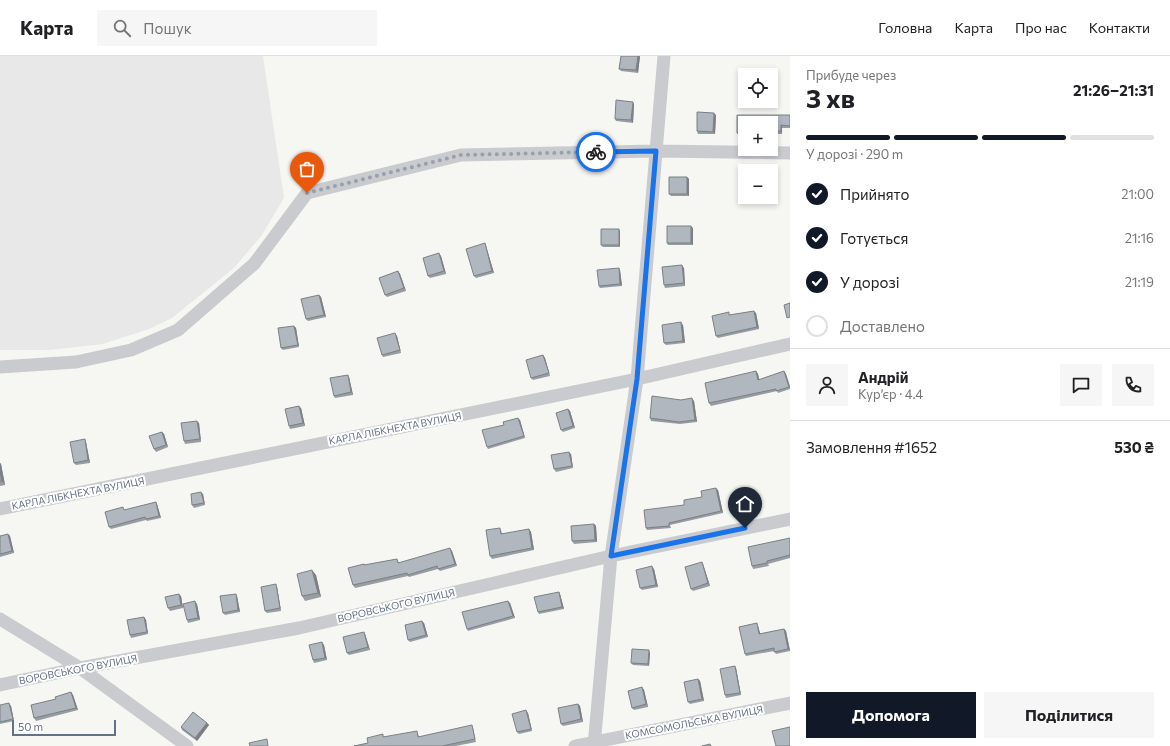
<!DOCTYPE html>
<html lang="uk">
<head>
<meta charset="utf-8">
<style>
	:root { --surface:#fff; --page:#f6f6f6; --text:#202124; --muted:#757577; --line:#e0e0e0; --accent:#111827 }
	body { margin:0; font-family:Commissioner,sans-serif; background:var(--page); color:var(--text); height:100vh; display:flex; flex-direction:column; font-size:15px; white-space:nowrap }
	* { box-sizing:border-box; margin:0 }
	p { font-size:13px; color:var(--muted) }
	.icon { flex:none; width:22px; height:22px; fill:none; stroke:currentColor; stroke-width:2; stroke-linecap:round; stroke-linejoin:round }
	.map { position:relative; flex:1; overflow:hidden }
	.details { display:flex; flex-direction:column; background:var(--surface); width:380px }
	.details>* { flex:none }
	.buttons { position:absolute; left:738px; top:12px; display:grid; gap:8px }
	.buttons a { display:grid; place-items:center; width:40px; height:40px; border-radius:0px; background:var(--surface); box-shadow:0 2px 6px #0003; font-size:20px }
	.scale { position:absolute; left:12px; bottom:10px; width:104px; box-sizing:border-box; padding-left:4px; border:2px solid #647187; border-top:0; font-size:11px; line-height:14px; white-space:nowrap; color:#647187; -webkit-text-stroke:3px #fff; paint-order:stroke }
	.pin { position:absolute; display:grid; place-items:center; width:34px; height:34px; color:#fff; margin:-41px -17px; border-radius:50% 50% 50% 0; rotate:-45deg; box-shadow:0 0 4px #0007 }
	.pin .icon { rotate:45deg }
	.courier { position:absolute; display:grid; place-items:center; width:40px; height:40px; margin:-20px; border:3px solid #1a73e8; border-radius:50%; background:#fff; color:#222; box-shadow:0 1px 5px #0007 }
	.summary em { font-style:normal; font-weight:700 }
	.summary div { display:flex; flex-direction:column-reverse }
	.summary { display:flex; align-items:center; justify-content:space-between; height:68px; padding:0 16px }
	h1 { font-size:26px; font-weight:700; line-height:30px }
	.bar { display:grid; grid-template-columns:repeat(4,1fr); gap:6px 4px; align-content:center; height:48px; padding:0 16px }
	.bar i { height:5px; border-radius:3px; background:var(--line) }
	.bar .active { background:var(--accent) }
	.bar p { grid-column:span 4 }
	.line { display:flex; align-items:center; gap:10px; padding:0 16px; border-top:1px solid var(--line) }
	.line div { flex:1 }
	.round { display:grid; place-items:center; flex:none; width:42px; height:42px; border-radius:0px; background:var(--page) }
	ol { padding:0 16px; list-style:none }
	li { display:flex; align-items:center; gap:12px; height:44px }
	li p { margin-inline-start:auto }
	li .icon { padding:4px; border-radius:50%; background:var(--accent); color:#fff; stroke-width:4 }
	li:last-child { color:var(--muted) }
	li i { width:22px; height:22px; border:2px solid var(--line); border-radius:50% }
	.primary-button { display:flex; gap:8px; margin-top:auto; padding:8px 16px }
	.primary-button a { flex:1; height:46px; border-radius:0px; background:var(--accent); color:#fff; font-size:16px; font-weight:700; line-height:46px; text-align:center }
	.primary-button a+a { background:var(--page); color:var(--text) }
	header { display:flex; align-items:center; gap:24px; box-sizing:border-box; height:56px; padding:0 20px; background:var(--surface); border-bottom:1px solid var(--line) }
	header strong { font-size:19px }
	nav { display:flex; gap:22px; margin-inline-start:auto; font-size:14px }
	.search { width:280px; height:36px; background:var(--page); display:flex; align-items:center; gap:10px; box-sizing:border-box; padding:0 14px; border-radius:0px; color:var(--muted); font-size:15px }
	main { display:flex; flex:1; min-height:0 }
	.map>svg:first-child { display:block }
	.built { fill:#e7e8e7 }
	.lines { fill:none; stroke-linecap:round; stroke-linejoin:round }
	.minor { stroke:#c9cbcf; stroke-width:13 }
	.wall { fill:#989da3 }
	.shaded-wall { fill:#7c8085 }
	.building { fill:#b1b7be; stroke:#7c8085 }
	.done { stroke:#97a0ad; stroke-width:4; stroke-dasharray:0 7.2 }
	.route { stroke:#1a73e8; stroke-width:5 }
	.labels { text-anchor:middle; stroke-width:4; stroke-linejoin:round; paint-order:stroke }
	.street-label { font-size:10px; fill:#647187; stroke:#fff }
</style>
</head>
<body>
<header>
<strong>Карта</strong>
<div class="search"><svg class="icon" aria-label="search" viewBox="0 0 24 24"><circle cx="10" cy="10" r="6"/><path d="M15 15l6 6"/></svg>Пошук</div>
<nav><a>Головна</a><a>Карта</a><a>Про нас</a><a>Контакти</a></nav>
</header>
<main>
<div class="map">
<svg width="790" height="690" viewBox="0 0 790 690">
	<rect width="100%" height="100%" fill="#f6f7f3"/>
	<!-- built -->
	<path class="built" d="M0,0h263l21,142 -22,37 -28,33 -62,50 -23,11 -46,15 -54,6h-49z"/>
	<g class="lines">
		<!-- minor -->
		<path class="minor" d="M0,311l76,-5 55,-12 47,-20 76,-66 53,-71 154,-38 195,-4 134,2
			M0,453l637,-130 153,-35
			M0,563l80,49 107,78
			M0,629l80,-17 219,-40 312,-72 179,-37
			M575,690l215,-43
			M594,690l17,-190 26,-177 27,-323"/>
	</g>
	<!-- wall -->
	<path class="wall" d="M621,0h19l-2,17 -17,-2 -2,-2z
		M634,48l-1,19 -17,-2 -1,-2z
		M716,59l-1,19h-17l-1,-3z
		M737,59h53v13h-8v6h-11v-11h-26v13h-6l-2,-3z
		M687,121l2,2v17h-18l-2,-2z
		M693,172v17h-25l-1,-2z
		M620,175v16h-17l-2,-2z
		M485,187l1,3 8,27 -18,5 -2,-2z
		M441,200l5,18 -16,4 -2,-2z
		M684,212l1,18 -20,2 -1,-3z
		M620,214l2,16 -22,2 -1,-2z
		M398,215l2,3 6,17 -19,6 -2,-2z
		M319,239l2,2 5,20 -18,4 -2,-2z
		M756,257l3,16 -41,9 -2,-2 15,-21z
		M683,269l2,18 -19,2 -2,-2z
		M294,270l2,2 3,19 -16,3 -2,-2z
		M397,280l4,17 -18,4 -1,-2z
		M543,299l2,3 5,18 -17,4 -2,-2z
		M756,315l2,3 1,6 25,-9 2,3 4,12v3l-12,4 -1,-2 -66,15 -2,-3z
		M349,321l4,18 -18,3 -1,-2z
		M681,344l13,1 3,21 -17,2 -29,-3 -1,-3z
		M301,352l4,18 -15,3 -1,-3z
		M568,353l2,2 5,17 -12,4 -2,-2z
		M520,364l5,18 -37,11 -1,-2 17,-22z
		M199,367l2,19 -16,2 -1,-3z
		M162,376l2,2 4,13 -12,5 -2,-3z
		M86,386l4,21 -14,2 -2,-2z
		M571,398l2,14 -17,4 -2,-3z
		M0,407l1,1 4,21 -5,1z
		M718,434l5,23 -53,12 1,3 -24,2 -1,-2 38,-23z
		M203,438l2,11 -11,3 -2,-3z
		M156,446l1,2 4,14 -14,3 -1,-1 -35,9 -2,-2 16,-17z
		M594,468l2,2 1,16 -23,2 -2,-3z
		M529,473l2,3 3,18 -42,9 -2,-3 11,-26 1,4z
		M8,478l2,2 4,17 -14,4v-21z
		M790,482v20l-22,6 1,2 -16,3 -1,-3z
		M452,495l5,15 -17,5 -2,-2 -29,8 -1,-1 -53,12 -2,-3 11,-21 1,1 32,-6 2,4z
		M703,508l7,22 -17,5 -2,-2z
		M654,513l4,18 -16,3 -2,-2z
		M316,519l5,22 -16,4 -3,-5z
		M277,531l4,24 -14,2 -2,-2z
		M559,536l1,2 4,15 -25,5 -1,-2z
		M236,538l1,2 3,16 -15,3 -2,-2z
		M181,540l2,12 -13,3 -2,-3z
		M510,547l5,15 -47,13 -1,-2z
		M197,548l3,16 -12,3 -1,-3z
		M144,561l2,3 2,14 -17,4 -1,-3z
		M424,567l4,14 -18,5 -2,-2z
		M758,570l2,8 24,-5 2,2 4,20 -14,3 -2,-3 -28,5 -1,-2z
		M365,578l5,16 -21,5 -2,-2z
		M324,589l3,15 -13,3 -1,-3z
		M650,597l-1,13 -16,-1 -2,-2z
		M736,612l5,27 -15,3 -1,-3z
		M698,623l2,2 4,20 -14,3 -2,-2z
		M642,631l2,3 4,17 -14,3 -2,-2z
		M71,636l2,3 5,15 -42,11 -2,-3 22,-19z
		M578,648l2,2 3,16 -20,4 -2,-2z
		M0,649l11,1 3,15 -14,3z
		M528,657l4,18 -13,3 -2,-2z
		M207,667l2,2 -12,16 -15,-11 -1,-3z
		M473,672l3,14 -20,4h-102l14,-3 17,-6 33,-3 1,3z"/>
	<!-- shaded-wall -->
	<path class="shaded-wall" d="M638,0h2l-2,17 -2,-3z
		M633,46l1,2 -1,19 -2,-3z
		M714,57l2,2 -1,19 -2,-2z
		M781,69l1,3v6l-1,-3z
		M687,121l2,2v17l-2,-2z
		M691,170l2,2v17l-2,-2z
		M619,173l1,2v16l-1,-2z
		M485,187l1,3 8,27 -2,-2z
		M439,197l2,3 5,18 -2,-3z
		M682,209l2,3 1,18 -1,-3z
		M619,212l1,2 2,16 -2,-2z
		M398,215l2,3 6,17 -2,-3z
		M319,239l2,2 5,20 -2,-2z
		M754,255l2,2 3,16 -2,-2z
		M681,266l2,3 2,18 -2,-2z
		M294,270l2,2 3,19 -1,-2z
		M395,277l2,3 4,17 -1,-3z
		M543,299l2,3 5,18z
		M756,315l2,3 2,8 -2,-2z
		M784,315l2,3 4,14 -1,-1z
		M348,319l1,2 4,18 -2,-3z
		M692,342l2,3 3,21 -2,-2z
		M299,350l2,2 4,18 -2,-3z
		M568,353l2,2 5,17 -2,-2z
		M518,362l2,2 5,18 -1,-2z
		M197,365l2,2 2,19 -1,-3z
		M162,376l2,2 4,13 -2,-2z
		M85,383l1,3 4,21 -2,-3z
		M569,396l2,2 2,14 -1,-2z
		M0,407l1,1 4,21 -3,-4 -2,-10z
		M716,432l2,2 5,23 -2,-2z
		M201,436l2,2 2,11 -1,-2z
		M156,446l1,2 4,14 -2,-2z
		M594,468l2,2 1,16 -2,-2z
		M529,473l2,3 3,18 -2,-2z
		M8,478l2,2 4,17 -2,-2z
		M450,492l2,3 5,15 -2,-2z
		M702,506l1,2 7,22 -2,-3z
		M652,510l2,3 4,18 -2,-2z
		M312,514l4,5 5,22 -3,-4z
		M276,528l1,3 4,24 -1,-3z
		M559,536l1,2 4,15 -2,-2z
		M179,538l2,2 2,12 -2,-3z
		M236,538l1,2 3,16 -2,-2z
		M195,545l2,3 3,16 -2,-2z
		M508,545l2,2 5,15 -2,-2z
		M144,561l2,3 2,14 -1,-2z
		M422,565l2,2 4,14 -2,-2z
		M757,567l1,3 3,10 -2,-2z
		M784,573l2,2 4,20 -2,-2z
		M364,576l1,2 5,16 -2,-3z
		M322,586l2,3 3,15 -2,-2z
		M649,594l1,3 -1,13 -1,-2z
		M735,610l1,2 5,27 -1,-2z
		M698,623l2,2 4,20 -2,-2z
		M642,631l2,3 4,17 -2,-3z
		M71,636l2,3 5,15 -2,-2z
		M9,647l2,3 3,15 -1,-2z
		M578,648l2,2 3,16 -2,-3z
		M526,654l2,3 4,18 -1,-2z
		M207,667l2,2 -12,16 -2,-3z"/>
	<!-- building -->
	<path class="building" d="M621,0h17l-2,14 -17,-1z
		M616,44l17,2 -2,18 -16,-1z
		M697,56l17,1 -1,19 -16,-1z
		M737,59h53v11l-9,-1v6h-10v-8h-26v10h-8z
		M669,121h18v17h-18z
		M667,170h24v17h-24z
		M601,173h18v16h-18z
		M485,187l7,28 -18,5 -8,-27z
		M439,197l5,18 -16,5 -5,-18z
		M682,209l2,18 -20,2 -2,-18z
		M619,212l1,16 -21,2 -2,-16z
		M398,215l6,17 -19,7 -6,-17z
		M319,239l5,20 -18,4 -5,-20z
		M790,247v14l-3,1 -3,-13z
		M754,255l3,16 -41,9 -4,-20 17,-4v3z
		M681,266l2,19 -19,2 -2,-18z
		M294,270l4,19 -17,3 -3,-20z
		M395,277l5,17 -18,5 -5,-17z
		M543,299l6,18 -18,5 -5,-18z
		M756,315l2,9 26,-9 5,16 -13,4v-2l-67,14 -4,-20z
		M348,319l3,17 -17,4 -4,-18z
		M652,340l29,4 11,-2 3,22 -16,2 -29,-4z
		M299,350l4,17 -14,3 -4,-17z
		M568,353l5,17 -12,4 -5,-17z
		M518,362l6,18 -37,11 -5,-17 22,-5 -1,-3z
		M197,365l3,18 -16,2 -3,-18z
		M162,376l4,13 -12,4 -5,-13z
		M85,383l3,21 -14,3 -4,-21z
		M569,396l3,14 -18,3 -3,-14z
		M0,415l2,10h-2z
		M716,432l5,23 -52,12v3l-23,2 -2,-18 40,-5v-5l18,-3 -1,-6z
		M201,436l3,11 -12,2 -1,-11z
		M156,446l3,14 -13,3 -1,-2 -36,10 -4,-15 18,-5 1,3z
		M594,468l1,16 -23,1 -1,-15z
		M500,472l1,6 28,-5 3,19 -42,8 -4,-26z
		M8,478l4,17 -12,3v-18z
		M790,482v17l-23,6v2l-15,3 -4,-19z
		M450,492l5,16 -17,5 -1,-3 -29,9 -1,-2 -54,12 -5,-17 16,-4v1l33,-6 1,4z
		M702,506l6,21 -17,6 -6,-22z
		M652,510l4,19 -16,3 -4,-18z
		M312,514l6,23 -16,3 -5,-22z
		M276,528l4,24 -15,3 -4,-24z
		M559,536l3,15 -24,5 -4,-15z
		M179,538l2,11 -13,3 -3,-11z
		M236,538l2,16 -15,3 -3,-17z
		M195,545l3,17 -11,2 -4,-16z
		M508,545l5,15 -46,13 -5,-17z
		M144,561l3,15 -17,3 -3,-15z
		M422,565l4,14 -18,5 -3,-15z
		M757,567l2,11 25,-5 4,20 -14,3v-4l-29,6 -6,-27z
		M364,576l4,15 -21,6 -4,-16z
		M322,586l3,16 -12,2 -4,-15z
		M632,593l17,1 -1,14 -17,-1z
		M735,610l5,27 -15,2 -5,-26z
		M698,623l4,20 -14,3 -4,-20z
		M642,631l4,17 -14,4 -4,-17z
		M71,636l5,16 -42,10 -3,-13 25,-6 -1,-2z
		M9,647l4,16 -13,3v-17z
		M578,648l3,15 -20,5 -3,-16z
		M526,654l5,19 -14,3 -5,-18z
		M193,656l14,11 -12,15 -14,-11z
		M472,669l3,14 -33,7h-88l14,-3 -1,-5 16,-4v3l34,-6 1,6z
		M790,671v19h-14l-4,-15z
		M267,683l1,7h-18l-1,-3z
		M710,688l1,2h-9z"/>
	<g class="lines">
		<!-- done -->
		<path class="done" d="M307,137l154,-38 135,-3"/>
		<!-- route -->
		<path class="route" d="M596,96l60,-1 -19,228 -26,177 134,-28"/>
	</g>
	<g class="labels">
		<!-- street labels -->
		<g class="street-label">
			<text transform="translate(395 372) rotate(-11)" y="4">КАРЛА ЛІБКНЕХТА ВУЛИЦЯ</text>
			<text transform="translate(78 437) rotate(-11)" y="4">КАРЛА ЛІБКНЕХТА ВУЛИЦЯ</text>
			<text transform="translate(396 549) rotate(-13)" y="4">ВОРОВСЬКОГО ВУЛИЦЯ</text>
			<text transform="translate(78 613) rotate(-11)" y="4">ВОРОВСЬКОГО ВУЛИЦЯ</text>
			<text transform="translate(694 666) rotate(-11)" y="4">КОМСОМОЛЬСЬКА ВУЛИЦЯ</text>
		</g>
	</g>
</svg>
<div class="buttons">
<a><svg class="icon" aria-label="locate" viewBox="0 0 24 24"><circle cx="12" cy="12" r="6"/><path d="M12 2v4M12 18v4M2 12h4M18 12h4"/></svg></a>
<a>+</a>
<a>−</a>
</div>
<div class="scale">50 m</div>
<div class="pin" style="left:307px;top:137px;background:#ea580c"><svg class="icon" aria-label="bag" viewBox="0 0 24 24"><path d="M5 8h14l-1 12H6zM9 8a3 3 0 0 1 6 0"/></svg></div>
<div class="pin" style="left:745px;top:472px;background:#1f2937"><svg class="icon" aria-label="home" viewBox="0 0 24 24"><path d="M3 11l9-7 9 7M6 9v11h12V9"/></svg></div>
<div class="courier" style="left:596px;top:96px"><svg class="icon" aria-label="bike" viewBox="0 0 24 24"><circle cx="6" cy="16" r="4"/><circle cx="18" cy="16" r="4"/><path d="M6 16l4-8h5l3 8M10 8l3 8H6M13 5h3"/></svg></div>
</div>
<section class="details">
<div class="summary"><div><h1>3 хв</h1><p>Прибуде через</p></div><em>21:26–21:31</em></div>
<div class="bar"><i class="active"></i><i class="active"></i><i class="active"></i><i></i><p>У дорозі · 290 m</p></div>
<ol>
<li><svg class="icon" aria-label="check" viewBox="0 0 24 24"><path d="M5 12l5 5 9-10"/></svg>Прийнято<p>21:00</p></li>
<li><svg class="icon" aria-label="check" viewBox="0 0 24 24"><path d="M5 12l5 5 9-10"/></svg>Готується<p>21:16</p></li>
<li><svg class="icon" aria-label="check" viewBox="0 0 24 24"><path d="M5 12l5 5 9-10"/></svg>У дорозі<p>21:19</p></li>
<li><i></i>Доставлено</li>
</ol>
<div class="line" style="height:72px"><a class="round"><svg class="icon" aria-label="person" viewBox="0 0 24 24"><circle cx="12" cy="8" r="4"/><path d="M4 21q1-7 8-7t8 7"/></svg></a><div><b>Андрій</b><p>Кур’єр · 4.4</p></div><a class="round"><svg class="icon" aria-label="chat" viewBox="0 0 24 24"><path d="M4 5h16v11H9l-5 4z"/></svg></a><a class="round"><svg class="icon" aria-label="phone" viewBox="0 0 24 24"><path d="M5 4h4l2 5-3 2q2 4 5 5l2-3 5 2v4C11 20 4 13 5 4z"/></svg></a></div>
<div class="line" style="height:52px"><div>Замовлення #1652</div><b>530 ₴</b></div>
<div class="primary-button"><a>Допомога</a><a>Поділитися</a></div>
</section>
</main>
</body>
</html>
